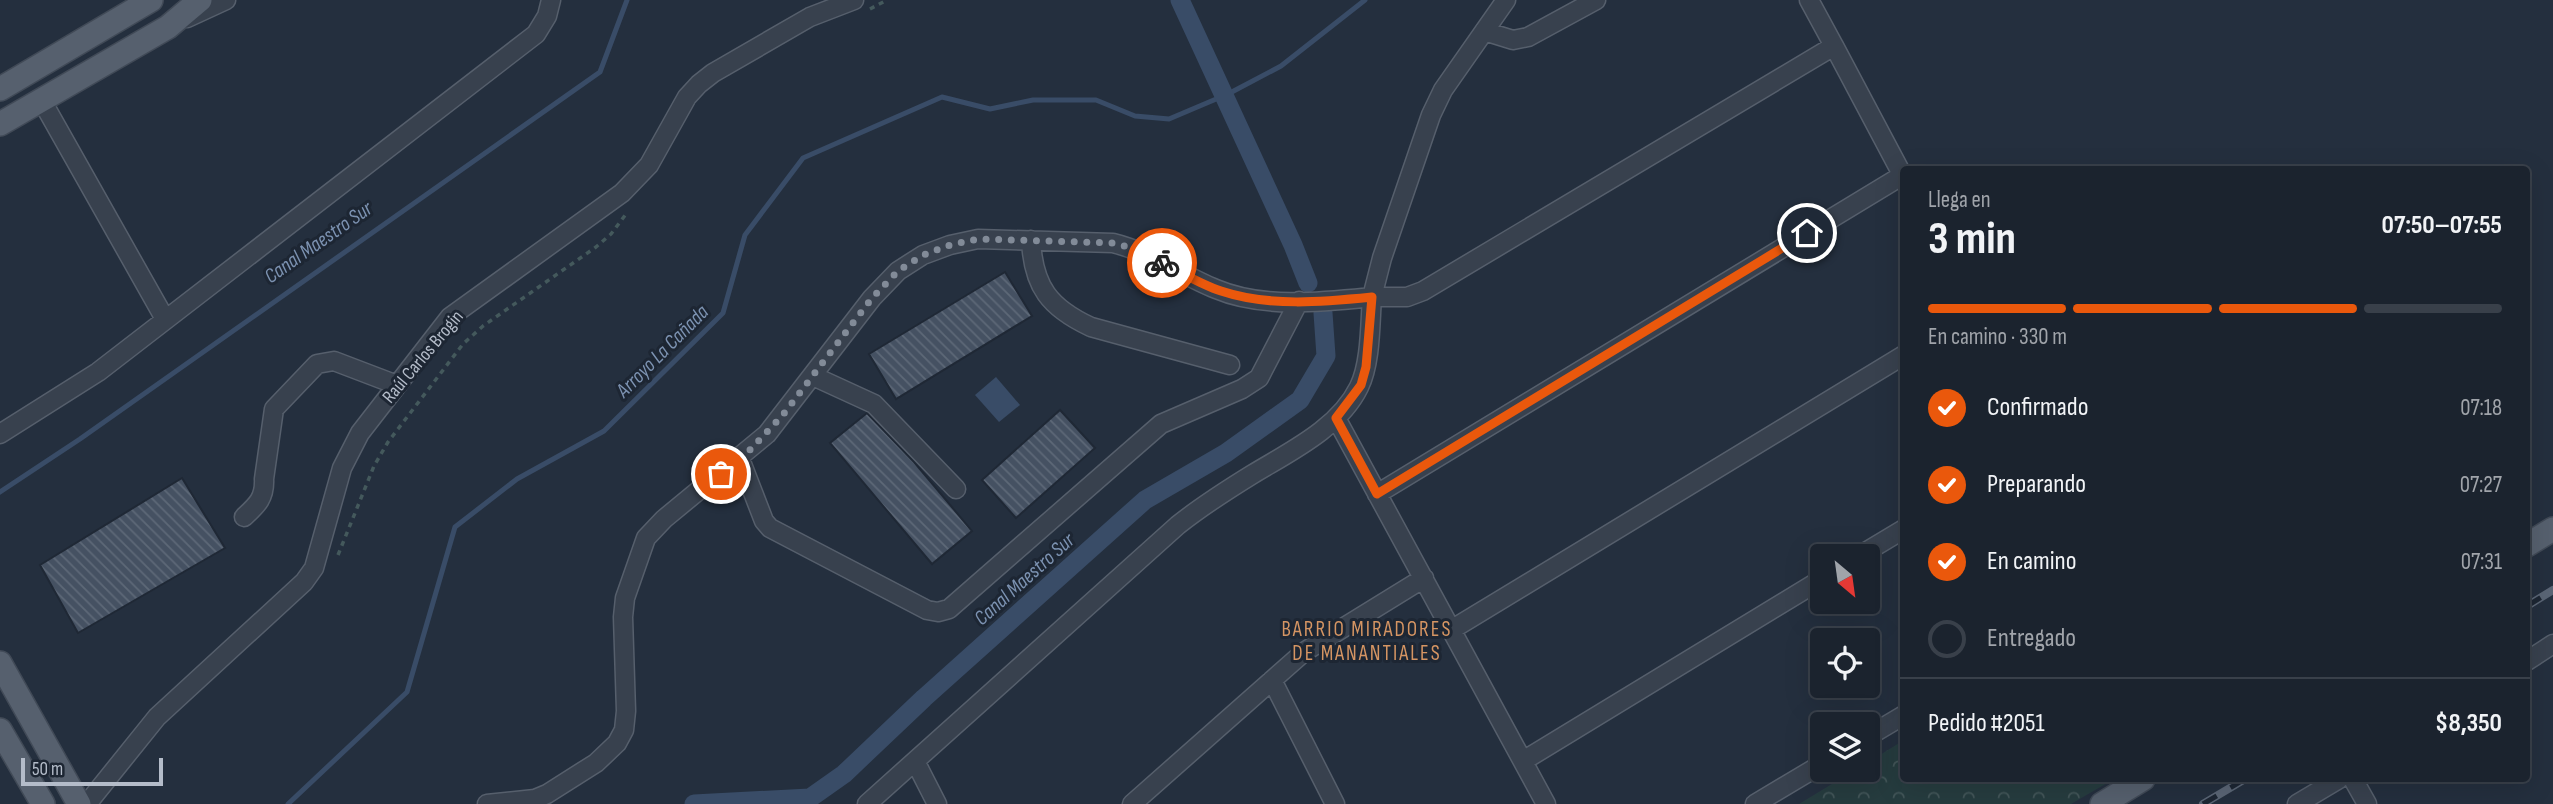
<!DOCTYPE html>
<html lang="es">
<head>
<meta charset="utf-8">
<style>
	:root { --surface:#1b232e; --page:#242b36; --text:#f1f3f6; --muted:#a0a4aa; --line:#39404a; --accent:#ea580c }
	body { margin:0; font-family:"Sofia Sans Condensed",sans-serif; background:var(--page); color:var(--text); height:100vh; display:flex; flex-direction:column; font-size:26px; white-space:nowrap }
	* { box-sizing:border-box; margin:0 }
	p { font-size:23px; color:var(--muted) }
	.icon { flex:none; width:38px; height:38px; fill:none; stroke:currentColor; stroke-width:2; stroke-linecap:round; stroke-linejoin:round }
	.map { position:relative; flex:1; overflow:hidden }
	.drawer { position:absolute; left:1900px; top:166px; width:630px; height:616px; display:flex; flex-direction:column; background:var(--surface); border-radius:7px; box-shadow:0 7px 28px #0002,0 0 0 2px var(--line) }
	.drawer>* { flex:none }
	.needle { width:46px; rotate:151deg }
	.buttons { position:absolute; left:1810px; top:544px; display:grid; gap:14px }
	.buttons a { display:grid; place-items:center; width:70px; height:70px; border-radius:7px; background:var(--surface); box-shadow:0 7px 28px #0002,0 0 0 2px var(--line); font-size:35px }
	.scale { position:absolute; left:21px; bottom:18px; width:142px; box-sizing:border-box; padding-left:7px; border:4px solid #b4bcc9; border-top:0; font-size:19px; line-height:24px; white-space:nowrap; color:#b4bcc9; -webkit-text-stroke:5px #1d2633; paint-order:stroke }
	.pin { position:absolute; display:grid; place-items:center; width:60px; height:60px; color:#fff; margin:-30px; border:4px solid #fff; border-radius:50%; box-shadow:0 2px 7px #0007 }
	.courier { position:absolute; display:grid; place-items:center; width:70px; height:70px; margin:-35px; border:5px solid #ea580c; border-radius:50%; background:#fff; color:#222; box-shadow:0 2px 9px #0007 }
	.head em { font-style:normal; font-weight:700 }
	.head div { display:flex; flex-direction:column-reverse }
	.head { display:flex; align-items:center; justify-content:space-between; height:119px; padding:0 28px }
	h1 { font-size:46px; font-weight:700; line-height:52px }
	.bar { display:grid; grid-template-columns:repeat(4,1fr); gap:10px 7px; align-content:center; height:84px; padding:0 28px }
	.bar i { height:9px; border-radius:5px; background:var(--line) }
	.bar .on { background:var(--accent) }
	.bar p { grid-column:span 4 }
	.line { display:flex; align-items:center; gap:18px; padding:0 28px; border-top:2px solid var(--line) }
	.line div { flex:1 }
	ol { padding:0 28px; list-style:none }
	li { display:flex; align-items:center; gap:21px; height:77px }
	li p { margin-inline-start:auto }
	li .icon { padding:7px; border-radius:50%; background:var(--accent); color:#fff; stroke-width:4 }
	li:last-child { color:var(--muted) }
	li i { width:38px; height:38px; border:4px solid var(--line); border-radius:50% }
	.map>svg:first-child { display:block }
	.park { fill:url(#park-crowns) }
	.water { fill:#394c67 }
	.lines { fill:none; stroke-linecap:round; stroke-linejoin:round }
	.stream { stroke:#394c67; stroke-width:5 }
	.canal { stroke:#394c67; stroke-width:19 }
	.building { fill:url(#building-back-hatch); stroke:#1f2835; stroke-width:2 }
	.minor-casing { stroke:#565f6c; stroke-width:21 }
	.major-casing { stroke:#414a57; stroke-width:26 }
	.path { stroke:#44595c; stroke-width:3.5; stroke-dasharray:5 5; stroke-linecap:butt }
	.minor { stroke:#38414e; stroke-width:18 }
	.major { stroke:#56606e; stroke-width:23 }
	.rail-casing { stroke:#5a6575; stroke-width:8 }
	.rail { stroke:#1d2633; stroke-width:5; stroke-dasharray:16; stroke-linecap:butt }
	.done { stroke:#828b98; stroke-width:7; stroke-dasharray:0 12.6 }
	.route { stroke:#ea580c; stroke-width:9 }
	.labels { text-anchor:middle; stroke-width:6; stroke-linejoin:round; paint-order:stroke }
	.street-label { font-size:19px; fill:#b4bcc9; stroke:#1d2633 }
	.water-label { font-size:21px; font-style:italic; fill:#7c92b1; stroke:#1d2633 }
	.neighbourhood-label { font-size:21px; letter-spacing:2px; fill:#d59563; stroke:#1d2633 }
</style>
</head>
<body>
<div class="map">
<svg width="2553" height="804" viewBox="0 0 2553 804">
	<defs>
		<pattern id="park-crowns" width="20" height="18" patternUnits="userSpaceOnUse" patternTransform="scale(1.75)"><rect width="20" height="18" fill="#263c3f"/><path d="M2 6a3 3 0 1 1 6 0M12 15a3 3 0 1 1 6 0" fill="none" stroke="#435659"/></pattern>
		<pattern id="building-back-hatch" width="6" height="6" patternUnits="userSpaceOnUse" patternTransform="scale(1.75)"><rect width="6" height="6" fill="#455162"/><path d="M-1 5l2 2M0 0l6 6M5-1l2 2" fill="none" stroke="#5d6877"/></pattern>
	</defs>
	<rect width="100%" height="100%" fill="#242f3e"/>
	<!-- park -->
	<path class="park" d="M1904,740v39h210l-43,25h-272l56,-34h12v-7z"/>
	<!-- water -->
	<path class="water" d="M996,377l24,28 -21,17 -24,-27z"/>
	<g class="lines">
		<!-- stream -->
		<path class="stream" d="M0,492l80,-53 520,-367 27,-72
			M288,804l119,-112 48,-165 62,-48 87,-48 119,-118 22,-78 58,-77 139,-61 48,12 43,-9h63l39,16 34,3 59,-25 53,-28 84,-66"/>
		<!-- canal -->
		<path class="canal" d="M1180,0l113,245 15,38
			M694,804l116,-6 34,-24 80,-76 221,-198 81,-47 74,-53 26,-44 -3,-43"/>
	</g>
	<!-- building -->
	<path class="building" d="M1005,272l27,44 -136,83 -27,-45z
		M1060,410l35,38 -79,70 -34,-38z
		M867,413l47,49 58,69 -40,33 -102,-121z
		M182,478l43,70 -147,85 -38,-68z"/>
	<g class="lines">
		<!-- minor casing -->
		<g class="minor-casing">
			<path id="minor" d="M1809,0l25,46
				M187,18l39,-18
				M1484,31l29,9 15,-3 68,-37
				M42,101l123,218
				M1031,240c2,47 19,68 60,87l139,38
				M813,376l61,28 82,85
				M1336,418l210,386
				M0,434l98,-62 438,-338 11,-18 4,-16
				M740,459l24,62 6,7 157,82 11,2 11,-3 212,-185 81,-35 17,-11 40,-77
				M1377,494l526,-319
				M244,517c13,-12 21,-19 20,-38l10,-70 43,-45 17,-3 63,24
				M1859,556l45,-27
				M1451,630l453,-275
				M2527,661l26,-17
				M1272,680l63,124
				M1867,737l37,-22
				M915,761l22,43
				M1523,761l299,-182
				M2353,779l14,25
				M87,804l70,-87 147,-135 10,-14 28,-100 18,-35 90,-116 172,-124 27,-28 38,-68 12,-13 14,-11 97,-56 44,-17
				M487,804l48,-5 12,-5 49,-31 21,-20 7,-13 2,-19 -3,-94 2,-19 21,-60 18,-19 103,-85 105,-136 26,-27 25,-16 27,-10 28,-6 135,4c37,9 68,32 103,46 47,20 107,13 156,8l10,-39 49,-143 12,-25 63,-90
				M867,804l311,-279c24,-19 49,-35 75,-51 38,-23 86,-46 106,-87 12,-24 11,-64 13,-90h35l16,-6 411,-245 70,132
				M1132,804l172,-152 120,-74
				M1755,804l67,-40
				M2297,804l42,-25"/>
		</g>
		<!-- major casing -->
		<g class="major-casing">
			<path id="major" d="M0,89l151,-89
				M0,124l168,-97 32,-27
				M2527,545l26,-16
				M0,663l79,141
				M0,730l43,74
				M2102,804l41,-25"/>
		</g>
		<!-- path -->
		<path class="path" d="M870,9l17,-9
			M338,555l36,-89 14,-24 75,-98 20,-18 113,-79 15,-13 15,-20"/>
		<!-- minor -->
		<use href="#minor" class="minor"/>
		<!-- major -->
		<use href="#major" class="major"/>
		<!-- rail casing -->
		<g class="rail-casing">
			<path id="rail" d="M2527,606l26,-16
				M2203,804l42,-25"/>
		</g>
		<!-- rail -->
		<use href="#rail" class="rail"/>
	</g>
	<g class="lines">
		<!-- done -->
		<path class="done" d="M721,474l27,-22 34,-36 90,-118 26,-27 25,-16 27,-10 28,-6 134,4 21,5 29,15"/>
		<!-- route -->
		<path class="route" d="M1162,263c19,9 38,21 59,28 48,16 102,11 151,6l-6,70 -5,18 -25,33 41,76 430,-261"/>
	</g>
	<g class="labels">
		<!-- street labels -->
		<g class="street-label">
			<text transform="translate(422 356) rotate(-50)" y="7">Raúl Carlos Brogin</text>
		</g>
		<!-- water labels -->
		<g class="water-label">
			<text transform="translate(318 242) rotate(-35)" y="7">Canal Maestro Sur</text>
			<text transform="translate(662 351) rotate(-45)" y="7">Arroyo La Cañada</text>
			<text transform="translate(1024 579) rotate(-42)" y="7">Canal Maestro Sur</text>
		</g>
		<!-- neighbourhood labels -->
		<g class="neighbourhood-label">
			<text x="1367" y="636">BARRIO MIRADORES<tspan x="1367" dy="24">DE MANANTIALES</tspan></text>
		</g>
	</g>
</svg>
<div class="buttons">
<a><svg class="needle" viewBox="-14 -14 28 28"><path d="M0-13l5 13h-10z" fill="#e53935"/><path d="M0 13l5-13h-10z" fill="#a0a4aa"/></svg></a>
<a><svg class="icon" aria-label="locate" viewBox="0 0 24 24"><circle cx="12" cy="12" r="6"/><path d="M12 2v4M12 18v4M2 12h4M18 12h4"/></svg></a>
<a><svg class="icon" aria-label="layers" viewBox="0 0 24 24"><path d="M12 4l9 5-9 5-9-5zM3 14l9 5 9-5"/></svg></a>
</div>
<div class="scale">50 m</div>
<div class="pin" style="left:721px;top:474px;background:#ea580c"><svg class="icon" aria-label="bag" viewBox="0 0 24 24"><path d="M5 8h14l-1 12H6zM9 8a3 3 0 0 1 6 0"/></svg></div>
<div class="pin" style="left:1807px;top:233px;background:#1f2937"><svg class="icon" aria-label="home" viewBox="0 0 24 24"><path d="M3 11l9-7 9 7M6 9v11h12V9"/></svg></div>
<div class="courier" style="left:1162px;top:263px"><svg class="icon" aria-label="bike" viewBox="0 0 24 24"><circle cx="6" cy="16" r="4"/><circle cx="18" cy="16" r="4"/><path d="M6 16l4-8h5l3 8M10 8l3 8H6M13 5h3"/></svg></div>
<section class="drawer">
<div class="head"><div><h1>3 min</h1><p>Llega en</p></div><em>07:50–07:55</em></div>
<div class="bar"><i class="on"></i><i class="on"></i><i class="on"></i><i></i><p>En camino · 330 m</p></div>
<ol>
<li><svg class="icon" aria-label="check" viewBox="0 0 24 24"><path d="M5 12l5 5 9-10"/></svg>Confirmado<p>07:18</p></li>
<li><svg class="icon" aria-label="check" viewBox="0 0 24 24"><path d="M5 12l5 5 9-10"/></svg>Preparando<p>07:27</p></li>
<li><svg class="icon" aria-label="check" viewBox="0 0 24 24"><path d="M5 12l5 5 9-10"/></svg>En camino<p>07:31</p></li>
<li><i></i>Entregado</li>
</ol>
<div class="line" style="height:91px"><div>Pedido #2051</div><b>$8,350</b></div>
</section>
</div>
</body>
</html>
